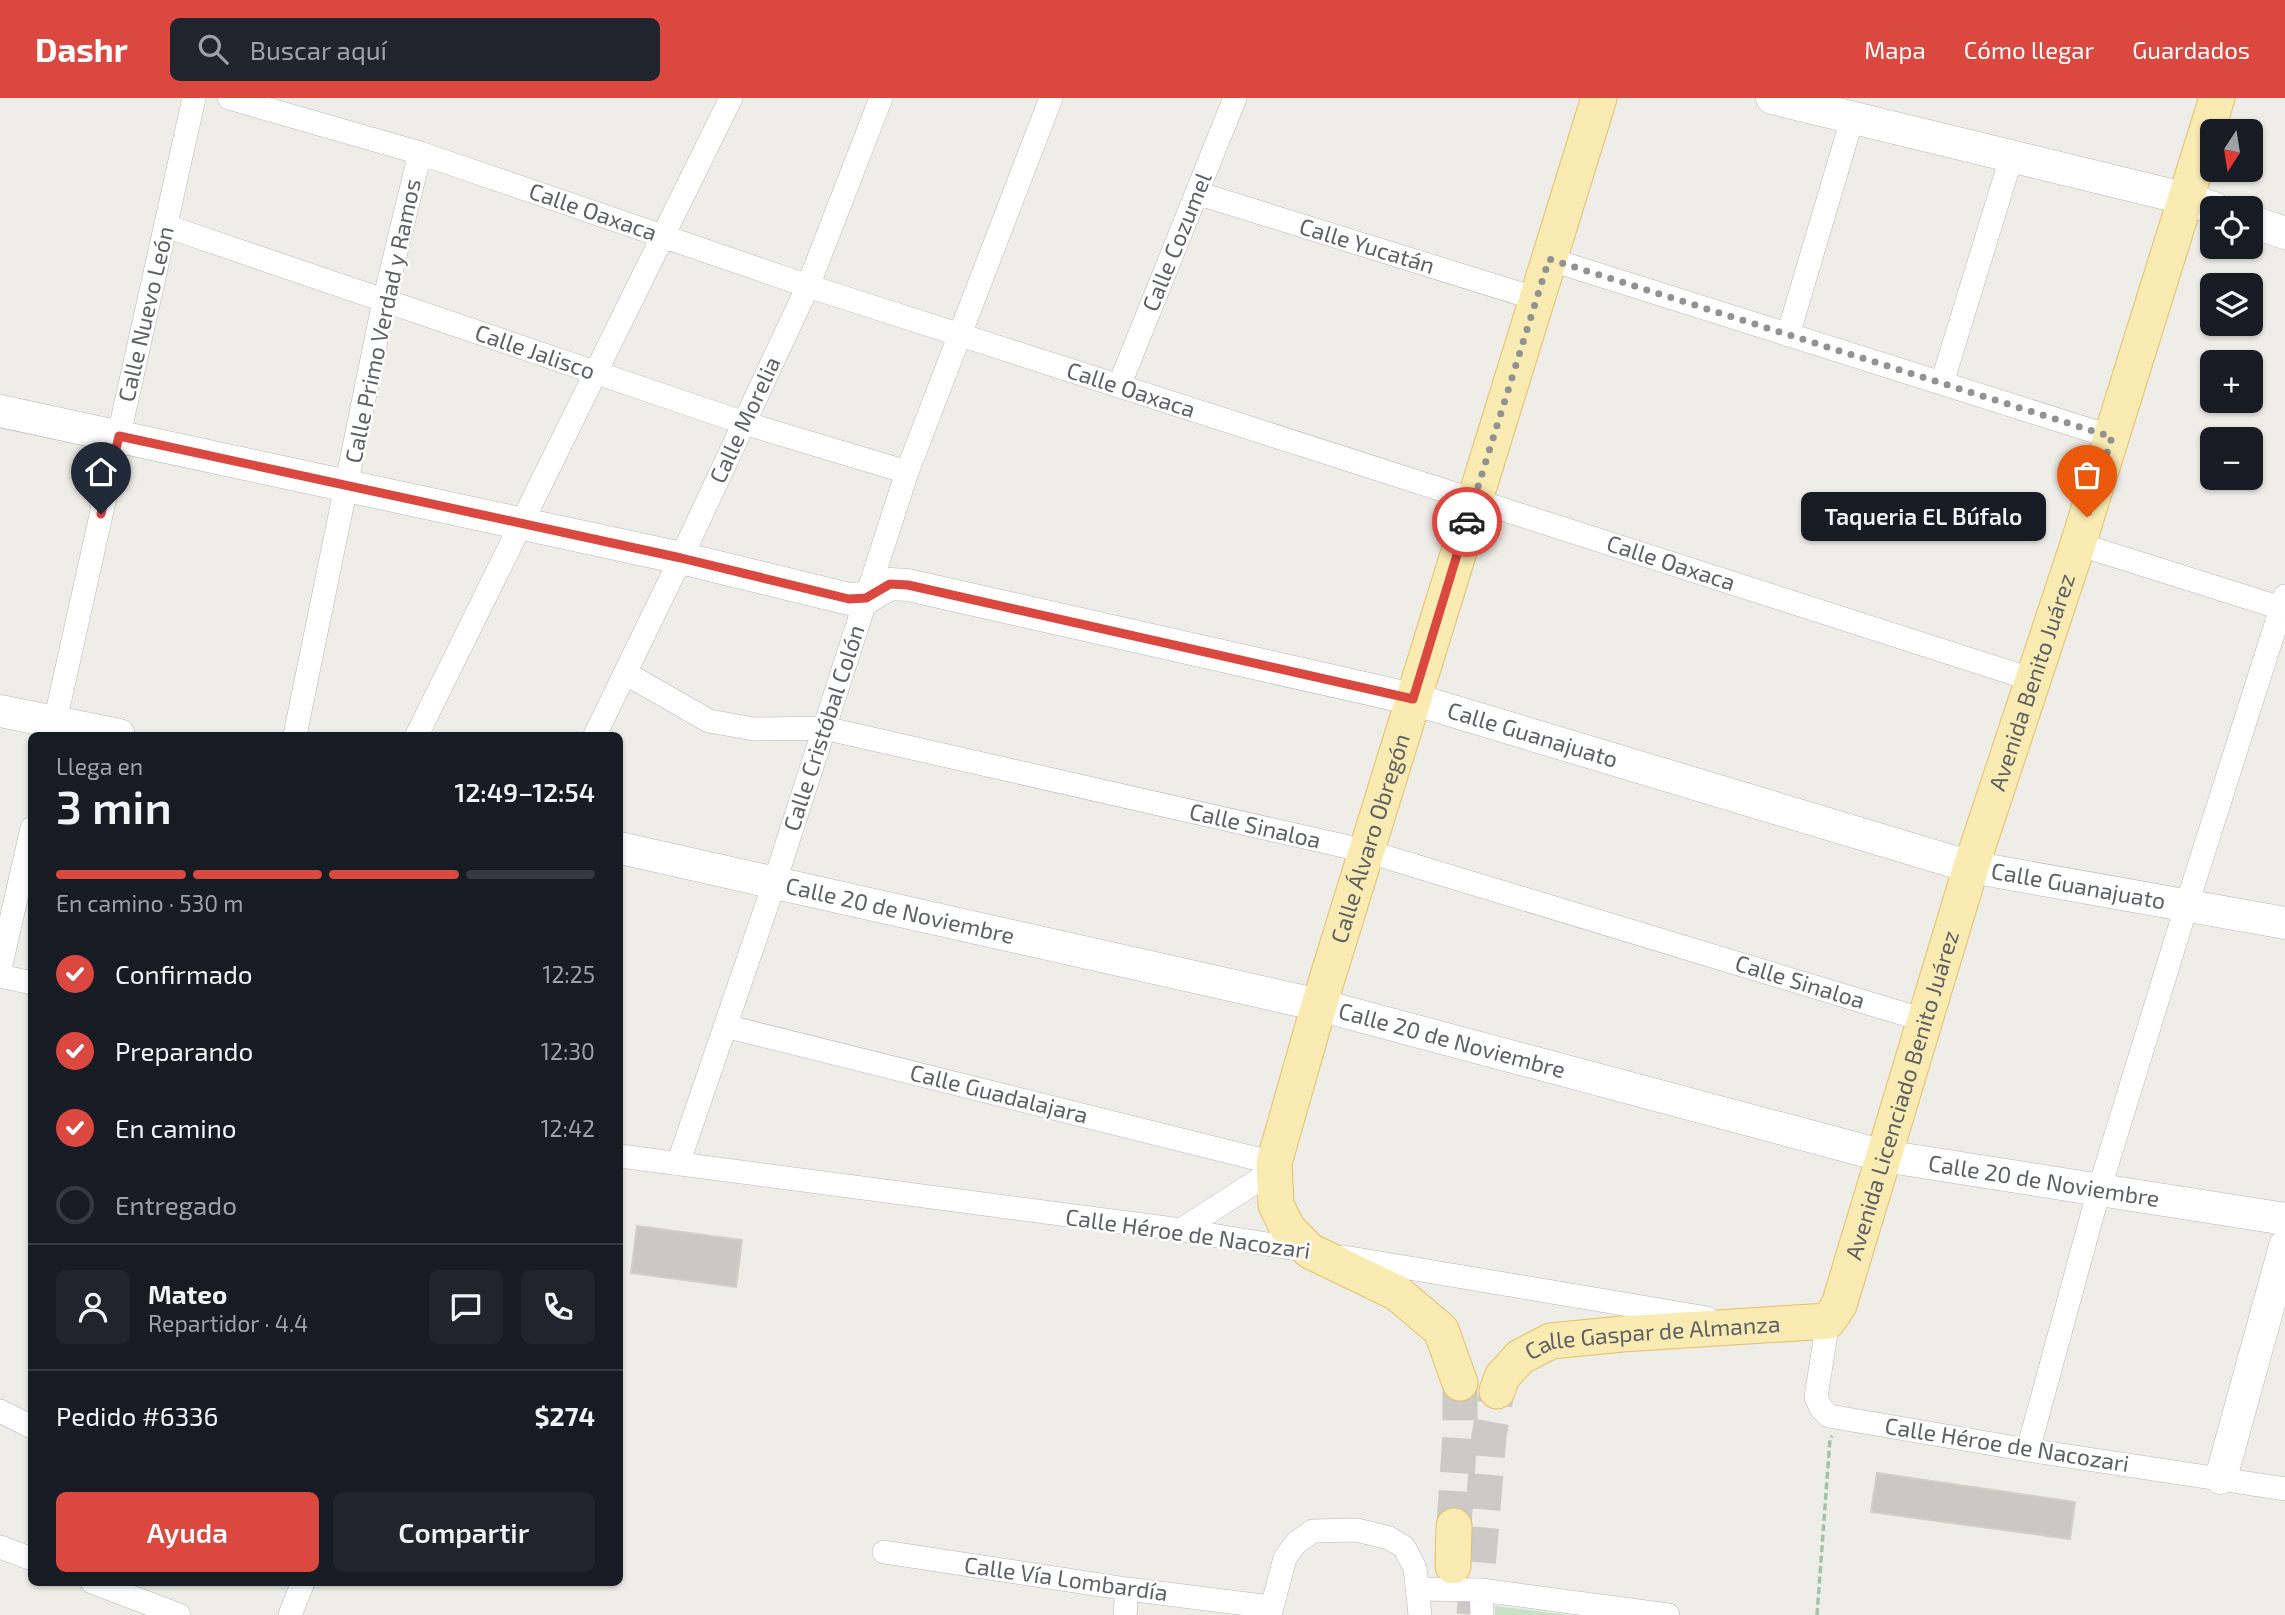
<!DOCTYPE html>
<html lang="es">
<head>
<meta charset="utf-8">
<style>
	:root { --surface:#171b24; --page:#20242c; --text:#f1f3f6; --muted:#9ea1a6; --line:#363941; --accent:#db4840 }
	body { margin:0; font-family:"Exo 2",sans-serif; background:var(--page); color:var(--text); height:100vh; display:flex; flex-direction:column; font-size:26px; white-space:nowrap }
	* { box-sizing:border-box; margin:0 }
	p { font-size:23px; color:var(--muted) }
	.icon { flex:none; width:38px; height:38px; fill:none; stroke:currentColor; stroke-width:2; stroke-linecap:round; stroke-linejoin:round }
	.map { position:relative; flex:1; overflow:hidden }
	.sheet { position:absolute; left:28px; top:634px; width:595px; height:854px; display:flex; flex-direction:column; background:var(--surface); border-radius:10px; box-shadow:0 2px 5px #0004 }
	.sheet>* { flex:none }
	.needle { width:46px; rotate:192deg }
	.controls { position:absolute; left:2200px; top:21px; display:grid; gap:14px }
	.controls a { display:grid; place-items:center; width:63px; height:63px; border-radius:10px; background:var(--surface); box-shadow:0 2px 5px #0004; font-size:35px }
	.pin { position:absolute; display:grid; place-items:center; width:60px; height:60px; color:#fff; margin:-72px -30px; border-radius:50% 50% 50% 0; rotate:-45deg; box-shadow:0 0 7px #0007 }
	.pin .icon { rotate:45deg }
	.courier { position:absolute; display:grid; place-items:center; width:70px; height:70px; margin:-35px; border:5px solid #db4840; border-radius:50%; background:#fff; color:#222; box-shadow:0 2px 9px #0007 }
	.bubble { position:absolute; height:49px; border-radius:10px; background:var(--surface); box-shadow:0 2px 5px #0004; font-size:23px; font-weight:600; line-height:49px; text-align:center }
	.head em { font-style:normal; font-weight:600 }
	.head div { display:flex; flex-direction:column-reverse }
	.head { display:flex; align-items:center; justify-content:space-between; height:119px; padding:0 28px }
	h1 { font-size:46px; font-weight:600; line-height:52px }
	.bar { display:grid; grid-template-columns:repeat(4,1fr); gap:10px 7px; align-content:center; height:84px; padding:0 28px }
	.bar i { height:9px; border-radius:5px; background:var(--line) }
	.bar .current { background:var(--accent) }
	.bar p { grid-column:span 4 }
	.line { display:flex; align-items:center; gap:18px; padding:0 28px; border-top:2px solid var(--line) }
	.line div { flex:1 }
	.round { display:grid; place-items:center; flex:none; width:74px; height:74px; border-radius:10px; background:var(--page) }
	ol { padding:0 28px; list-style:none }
	li { display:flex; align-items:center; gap:21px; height:77px }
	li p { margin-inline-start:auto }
	li .icon { padding:7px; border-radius:50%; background:var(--accent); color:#fff; stroke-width:4 }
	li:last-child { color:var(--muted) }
	li i { width:38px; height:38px; border:4px solid var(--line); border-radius:50% }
	.primary-button { display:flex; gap:14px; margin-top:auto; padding:14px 28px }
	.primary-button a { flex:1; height:80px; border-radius:10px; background:var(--accent); color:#fff; font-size:28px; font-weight:600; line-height:80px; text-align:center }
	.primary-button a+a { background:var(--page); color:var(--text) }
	header { display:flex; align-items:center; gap:42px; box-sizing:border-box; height:98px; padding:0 35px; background:var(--accent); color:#fff }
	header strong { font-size:33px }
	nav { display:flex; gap:38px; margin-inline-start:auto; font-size:24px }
	.search { width:490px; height:63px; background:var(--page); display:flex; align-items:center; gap:18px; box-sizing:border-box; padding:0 24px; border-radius:10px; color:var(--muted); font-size:26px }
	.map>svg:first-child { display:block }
	.green { fill:#c6e4c5 }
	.building { fill:#cbc8c4; stroke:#d3cfc5; stroke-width:2 }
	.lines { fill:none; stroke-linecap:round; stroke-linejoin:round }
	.primary-tunnel { stroke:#cbcac7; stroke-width:35; stroke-dasharray:35 18; stroke-linecap:butt }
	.street-casing { stroke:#b4b7ba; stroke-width:24 }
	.secondary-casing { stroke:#b3b6ba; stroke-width:33 }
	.primary-casing { stroke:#e6c068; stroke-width:37 }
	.path { stroke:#9fc5a9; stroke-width:3.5; stroke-dasharray:7 3.5; stroke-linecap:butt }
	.street { stroke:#fff; stroke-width:23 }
	.secondary { stroke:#fff; stroke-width:32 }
	.primary { stroke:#f9ebb2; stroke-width:35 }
	.done { stroke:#919393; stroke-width:7; stroke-dasharray:0 12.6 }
	.route { stroke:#db4840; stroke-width:9 }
	.labels { text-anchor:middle; stroke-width:5; stroke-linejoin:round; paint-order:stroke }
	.street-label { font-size:23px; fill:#5e6266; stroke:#fff }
</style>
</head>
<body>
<header>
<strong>Dashr</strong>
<div class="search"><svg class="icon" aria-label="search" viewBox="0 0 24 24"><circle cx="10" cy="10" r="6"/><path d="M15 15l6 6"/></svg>Buscar aquí</div>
<nav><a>Mapa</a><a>Cómo llegar</a><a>Guardados</a></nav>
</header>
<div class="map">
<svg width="2285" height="1517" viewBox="0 0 2285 1517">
	<rect width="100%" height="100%" fill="#efede7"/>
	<!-- green -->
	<path class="green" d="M1495,1508l75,9h-75z"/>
	<!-- building -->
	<path class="building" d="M637,1128l105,14 -6,47 -105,-14z
		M1877,1375l198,29 -5,37 -199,-27z"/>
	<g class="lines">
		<!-- primary-tunnel -->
		<path class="primary-tunnel" d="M1454,1428l6,-93v-50
			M1474,1517l15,-179 8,-45"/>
		<!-- street casing -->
		<g class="street-casing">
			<path id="street" d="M229,0l191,55 388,133 1226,394
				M1197,95l340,106
				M166,128l578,197 163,49
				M1549,161l563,178
				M1788,237l65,-219
				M1942,285l70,-228
				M1119,288l116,-288
				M2078,446l203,64
				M625,575l84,48 45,8 70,-1 542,123 558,169
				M52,637l142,-637
				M295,637l89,-434 36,-148
				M417,637l314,-637
				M595,637l86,-177 127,-272 73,-188
				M0,871l32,-141
				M0,878l32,7
				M725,928l549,137
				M620,1058l561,74 129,21
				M678,1066l96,-280 133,-412 144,-374
				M1181,1132l93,-60
				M1344,1159l363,61
				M1828,1223l-12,76 5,11 8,8 199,34 257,39
				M0,1313l32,16
				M2028,1352l71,-260 88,-286 98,-308
				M0,1449l32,12
				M884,1454l243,37 144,18
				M92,1484l87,33
				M1419,1491l62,1 187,25
				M1481,1492l1,25
				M290,1517l13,-33
				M1125,1517l2,-26
				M1270,1517l15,-57 11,-15 17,-12 44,-1 32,8 15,9 11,21 5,47"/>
		</g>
		<!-- secondary casing -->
		<g class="secondary-casing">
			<g id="secondary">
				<path d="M1772,0l415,101 27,9"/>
				<path d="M2250,123l35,12"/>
				<path id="s1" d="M0,313l681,147 168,41 17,-1 24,-14 18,1 505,114 558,168 314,56"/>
				<path d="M0,613l119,24"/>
				<path id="s2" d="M620,750l699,157 565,151 401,63"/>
				<path d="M2221,1380l64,-232"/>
			</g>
		</g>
		<!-- primary casing -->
		<g class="primary-casing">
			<g id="primary">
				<path id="s3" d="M1460,1285l-19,-53 -44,-37 -87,-42 -22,-22 -12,-24 -2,-42 45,-158 280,-907"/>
				<path id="s4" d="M1497,1293l5,-14 18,-20 31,-16 71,-7 206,-13 11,-16 132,-438 107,-323 139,-446"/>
				<path d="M1453,1468l1,-40"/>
			</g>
		</g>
		<!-- path -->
		<path class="path" d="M1817,1517l13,-176 2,-3"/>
		<!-- street -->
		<use href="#street" class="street"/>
		<!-- secondary -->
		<use href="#secondary" class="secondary"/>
		<!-- primary -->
		<use href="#primary" class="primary"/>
	</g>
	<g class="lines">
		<!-- done -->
		<path class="done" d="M1467,424l82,-263 563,178 -25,80"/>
		<!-- route -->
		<path class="route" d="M101,416l18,-78 562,122 168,41 17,-1 24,-14 18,1 505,114 54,-177"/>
	</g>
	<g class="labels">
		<!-- street labels -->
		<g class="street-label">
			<text transform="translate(593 114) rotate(19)" y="8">Calle Oaxaca</text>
			<text transform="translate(1177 144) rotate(-68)" y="8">Calle Cozumel</text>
			<text transform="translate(1367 148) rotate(17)" y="8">Calle Yucatán</text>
			<text transform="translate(146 216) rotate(-77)" y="8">Calle Nuevo León</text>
			<text transform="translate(383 223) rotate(-78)" y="8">Calle Primo Verdad y Ramos</text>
			<text transform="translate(535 254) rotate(19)" y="8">Calle Jalisco</text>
			<text transform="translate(1131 292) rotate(18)" y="8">Calle Oaxaca</text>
			<text transform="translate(745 322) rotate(-65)" y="8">Calle Morelia</text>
			<text transform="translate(1671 465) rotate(18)" y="8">Calle Oaxaca</text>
			<text dy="8" stroke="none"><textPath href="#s4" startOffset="1026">Avenida Benito Juárez</textPath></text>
			<text transform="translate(824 630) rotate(-72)" y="8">Calle Cristóbal Colón</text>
			<text dy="8" stroke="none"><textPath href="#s1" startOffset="1575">Calle Guanajuato</textPath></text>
			<text transform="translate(1255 728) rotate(13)" y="8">Calle Sinaloa</text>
			<text dy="8" stroke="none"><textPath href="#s3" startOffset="649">Calle Álvaro Obregón</textPath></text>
			<text dy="8" stroke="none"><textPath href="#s1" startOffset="2142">Calle Guanajuato</textPath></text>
			<text dy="8" stroke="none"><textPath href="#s2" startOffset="287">Calle 20 de Noviembre</textPath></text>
			<text transform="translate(1800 884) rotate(17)" y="8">Calle Sinaloa</text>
			<text dy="8" stroke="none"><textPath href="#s2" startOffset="854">Calle 20 de Noviembre</textPath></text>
			<text transform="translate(999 996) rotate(14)" y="8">Calle Guadalajara</text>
			<text dy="8" stroke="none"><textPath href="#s4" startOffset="593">Avenida Licenciado Benito Juárez</textPath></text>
			<text dy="8" stroke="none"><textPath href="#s2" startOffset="1463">Calle 20 de Noviembre</textPath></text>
			<text transform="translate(1188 1136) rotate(8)" y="8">Calle Héroe de Nacozari</text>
			<text dy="8" stroke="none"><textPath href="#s4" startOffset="178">Calle Gaspar de Almanza</textPath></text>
			<text transform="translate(2007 1347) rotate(9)" y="8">Calle Héroe de Nacozari</text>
			<text transform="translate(1066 1481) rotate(8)" y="8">Calle Vía Lombardía</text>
		</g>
	</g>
</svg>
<div class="controls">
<a><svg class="needle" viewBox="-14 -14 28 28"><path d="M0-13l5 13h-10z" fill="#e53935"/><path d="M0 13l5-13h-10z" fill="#9ea1a6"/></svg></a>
<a><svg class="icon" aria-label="locate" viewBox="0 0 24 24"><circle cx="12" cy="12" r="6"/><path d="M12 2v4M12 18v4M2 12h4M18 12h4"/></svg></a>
<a><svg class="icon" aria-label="layers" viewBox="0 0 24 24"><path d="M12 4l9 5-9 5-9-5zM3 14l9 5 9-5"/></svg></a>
<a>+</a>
<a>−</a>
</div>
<div class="pin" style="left:2087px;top:419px;background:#ea580c"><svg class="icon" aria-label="bag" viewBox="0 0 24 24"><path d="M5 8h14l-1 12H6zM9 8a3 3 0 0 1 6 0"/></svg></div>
<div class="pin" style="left:101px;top:416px;background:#1f2937"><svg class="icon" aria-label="home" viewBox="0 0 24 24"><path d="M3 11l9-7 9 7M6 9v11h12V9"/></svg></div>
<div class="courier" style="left:1467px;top:424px"><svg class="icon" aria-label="car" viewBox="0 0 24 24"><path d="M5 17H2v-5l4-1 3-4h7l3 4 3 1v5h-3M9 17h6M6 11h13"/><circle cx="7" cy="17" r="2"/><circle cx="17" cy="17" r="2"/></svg></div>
<div class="bubble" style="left:1801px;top:394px;width:245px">Taqueria EL Búfalo</div>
<section class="sheet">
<div class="head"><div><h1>3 min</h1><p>Llega en</p></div><em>12:49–12:54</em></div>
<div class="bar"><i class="current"></i><i class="current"></i><i class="current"></i><i></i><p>En camino · 530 m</p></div>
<ol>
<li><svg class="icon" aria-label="check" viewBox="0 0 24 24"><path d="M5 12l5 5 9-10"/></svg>Confirmado<p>12:25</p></li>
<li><svg class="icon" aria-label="check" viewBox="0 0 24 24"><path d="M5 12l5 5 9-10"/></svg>Preparando<p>12:30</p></li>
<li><svg class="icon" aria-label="check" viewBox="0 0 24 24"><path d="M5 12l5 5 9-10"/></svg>En camino<p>12:42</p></li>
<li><i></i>Entregado</li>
</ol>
<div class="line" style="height:126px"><a class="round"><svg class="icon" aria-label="person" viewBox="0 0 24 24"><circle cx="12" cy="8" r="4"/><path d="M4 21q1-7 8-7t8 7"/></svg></a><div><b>Mateo</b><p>Repartidor · 4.4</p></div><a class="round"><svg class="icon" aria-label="chat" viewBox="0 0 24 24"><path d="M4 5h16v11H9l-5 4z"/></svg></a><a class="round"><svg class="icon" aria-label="phone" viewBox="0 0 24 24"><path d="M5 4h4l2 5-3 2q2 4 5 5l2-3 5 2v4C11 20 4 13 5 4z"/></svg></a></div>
<div class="line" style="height:91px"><div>Pedido #6336</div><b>$274</b></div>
<div class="primary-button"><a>Ayuda</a><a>Compartir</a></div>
</section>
</div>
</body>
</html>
